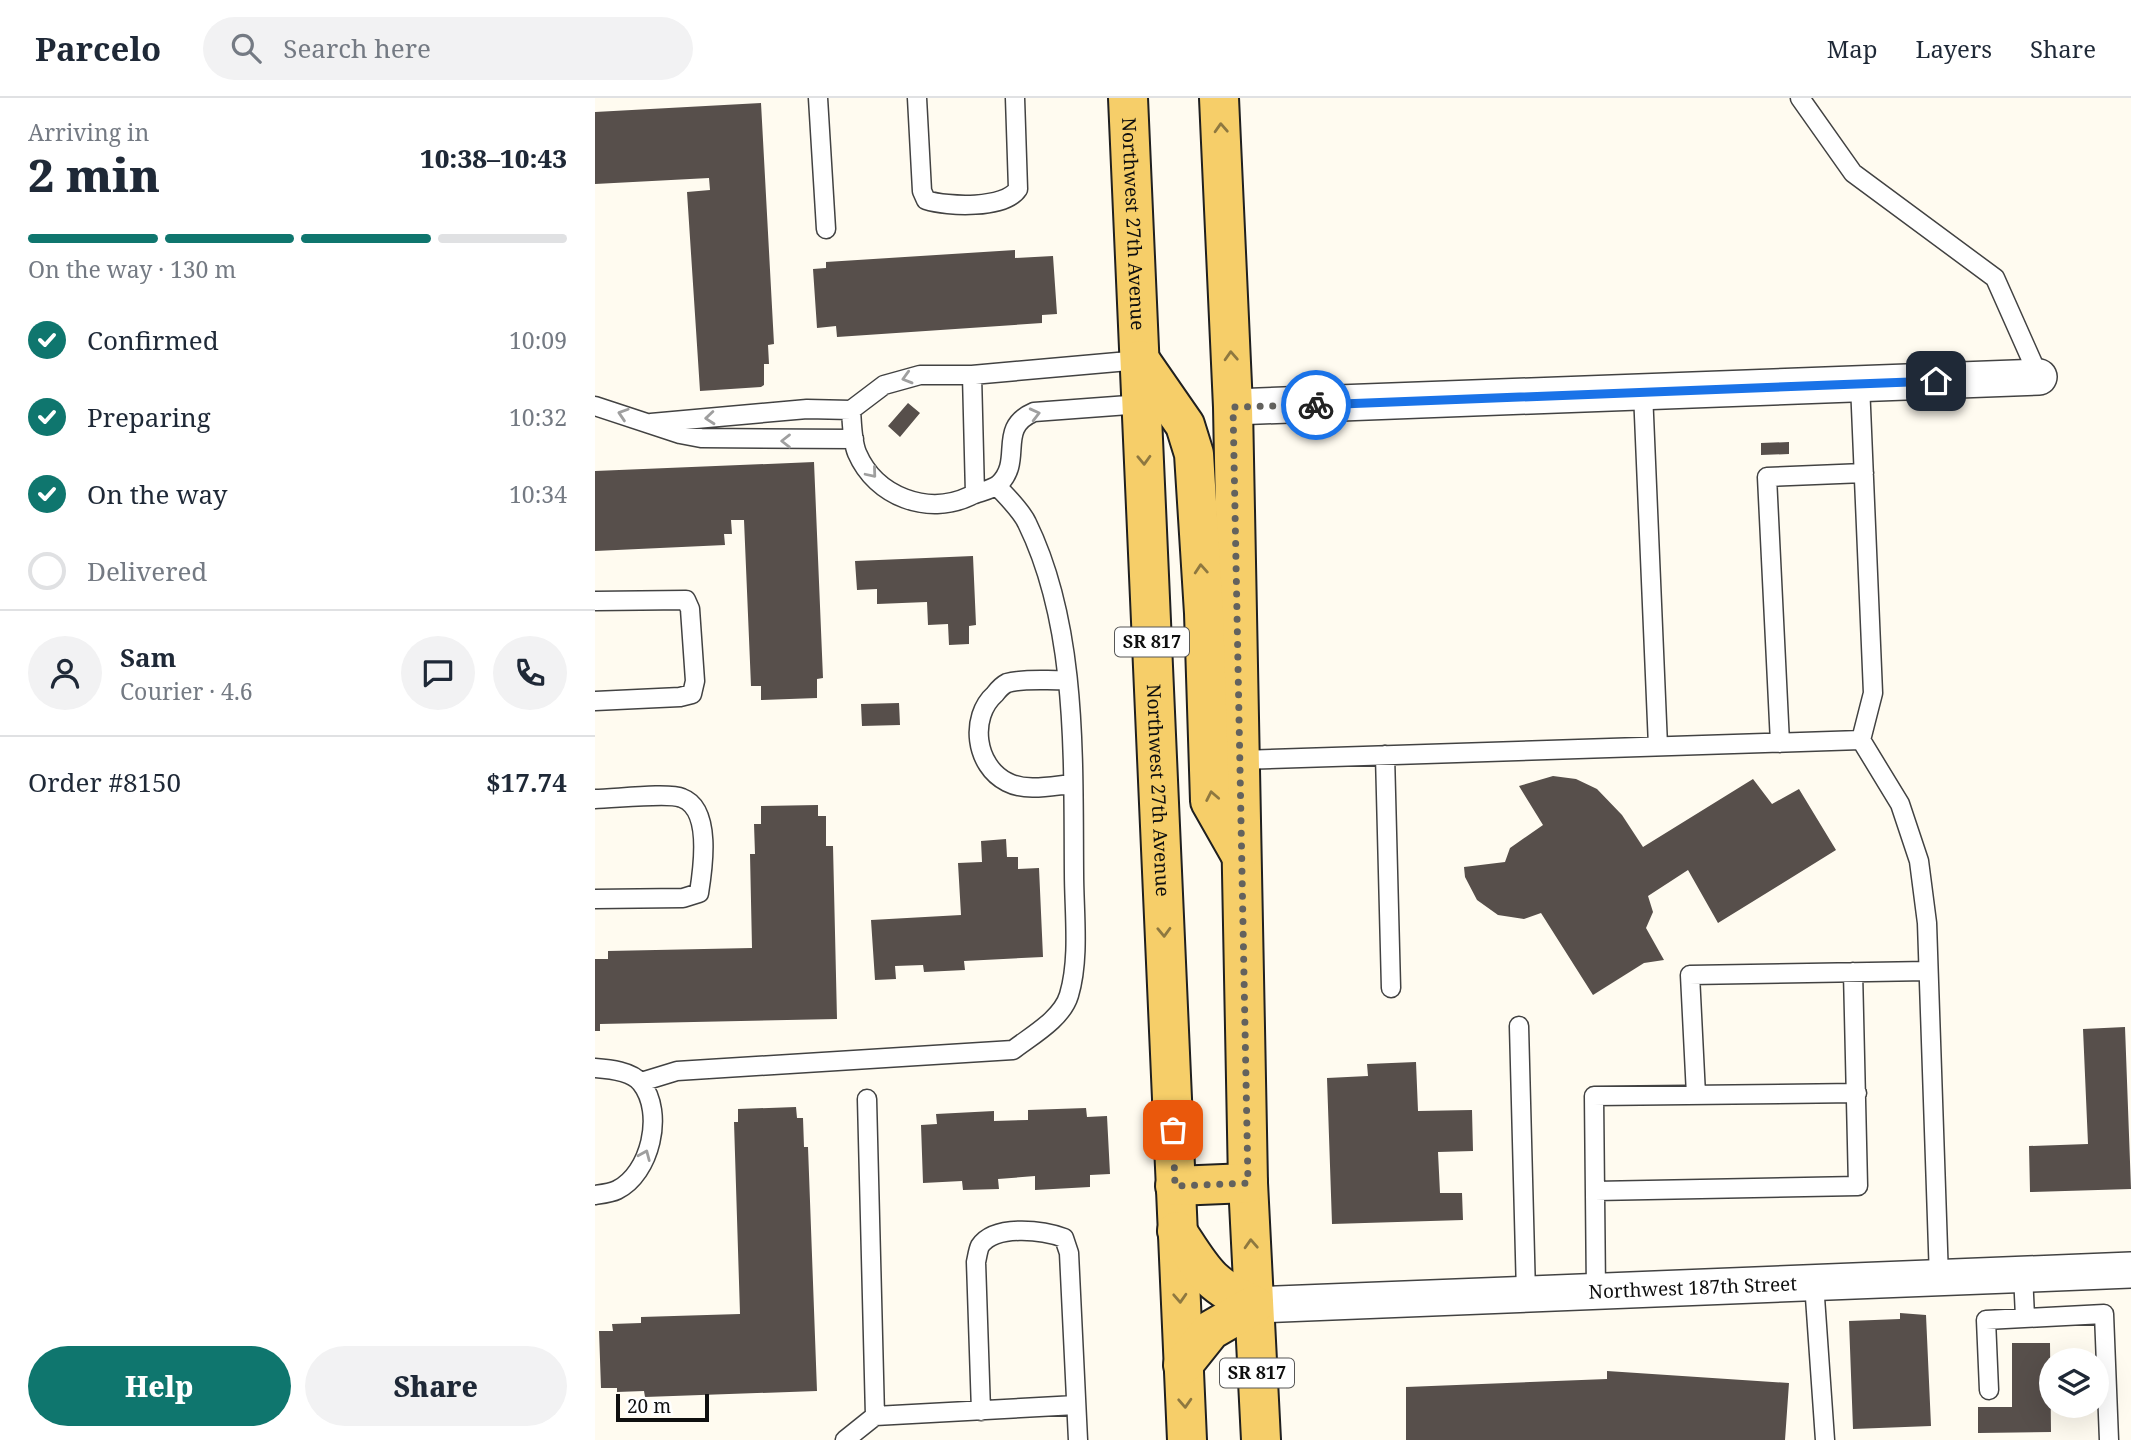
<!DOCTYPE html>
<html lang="en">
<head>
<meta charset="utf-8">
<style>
	:root { --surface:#fff; --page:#f2f2f3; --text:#1f2937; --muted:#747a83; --line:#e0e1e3; --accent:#0f766e }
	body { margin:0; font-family:"Noto Serif",serif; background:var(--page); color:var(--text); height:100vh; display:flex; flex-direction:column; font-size:26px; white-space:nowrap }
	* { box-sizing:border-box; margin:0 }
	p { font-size:23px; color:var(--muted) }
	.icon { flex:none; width:38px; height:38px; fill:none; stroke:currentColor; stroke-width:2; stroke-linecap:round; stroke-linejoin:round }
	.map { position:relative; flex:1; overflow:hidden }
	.panel { display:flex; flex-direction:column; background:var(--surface); width:595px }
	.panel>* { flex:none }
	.tools { position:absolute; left:1444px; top:1250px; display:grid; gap:14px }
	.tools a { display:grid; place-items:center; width:70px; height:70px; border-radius:50%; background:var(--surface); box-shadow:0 7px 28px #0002; font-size:35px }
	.scale { position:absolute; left:21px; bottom:18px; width:93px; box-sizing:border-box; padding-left:7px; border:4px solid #0f0f0f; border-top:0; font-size:19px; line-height:24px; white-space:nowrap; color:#0f0f0f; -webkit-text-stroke:5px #fff; paint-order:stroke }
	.pin { position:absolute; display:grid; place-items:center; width:60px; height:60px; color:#fff; margin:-30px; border-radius:14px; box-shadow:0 4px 10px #0006 }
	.courier { position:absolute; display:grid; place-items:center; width:70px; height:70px; margin:-35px; border:5px solid #1a73e8; border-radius:50%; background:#fff; color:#222; box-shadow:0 2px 9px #0007 }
	.head em { font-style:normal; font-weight:800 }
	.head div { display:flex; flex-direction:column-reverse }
	.head { display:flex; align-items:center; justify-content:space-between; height:119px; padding:0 28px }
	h1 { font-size:46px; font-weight:800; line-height:52px }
	.bar { display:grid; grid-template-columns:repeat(4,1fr); gap:10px 7px; align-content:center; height:84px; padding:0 28px }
	.bar i { height:9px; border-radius:5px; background:var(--line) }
	.bar .on { background:var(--accent) }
	.bar p { grid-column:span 4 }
	.line { display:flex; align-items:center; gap:18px; padding:0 28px; border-top:2px solid var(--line) }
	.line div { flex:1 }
	.round { display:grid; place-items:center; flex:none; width:74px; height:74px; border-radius:37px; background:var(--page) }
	ol { padding:0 28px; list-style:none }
	li { display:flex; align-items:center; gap:21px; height:77px }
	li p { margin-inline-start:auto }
	li .icon { padding:7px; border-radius:50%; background:var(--accent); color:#fff; stroke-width:4 }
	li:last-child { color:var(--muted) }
	li i { width:38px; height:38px; border:4px solid var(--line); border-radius:50% }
	.primary-button { display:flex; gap:14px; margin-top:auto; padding:14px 28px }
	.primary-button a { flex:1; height:80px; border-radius:42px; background:var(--accent); color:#fff; font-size:28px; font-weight:800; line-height:80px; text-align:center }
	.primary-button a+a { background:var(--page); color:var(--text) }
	header { display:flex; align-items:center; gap:42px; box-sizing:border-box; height:98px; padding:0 35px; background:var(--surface); border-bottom:2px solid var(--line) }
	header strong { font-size:33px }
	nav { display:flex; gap:38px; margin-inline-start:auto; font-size:24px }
	.search { width:490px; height:63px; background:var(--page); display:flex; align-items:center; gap:18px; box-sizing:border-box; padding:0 24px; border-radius:38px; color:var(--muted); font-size:26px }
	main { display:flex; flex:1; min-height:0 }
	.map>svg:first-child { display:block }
	.building { fill:#574f4b }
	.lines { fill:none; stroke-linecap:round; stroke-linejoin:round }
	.service-casing { stroke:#424242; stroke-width:21 }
	.minor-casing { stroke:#424242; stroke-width:38 }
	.primary-casing { stroke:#202020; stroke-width:42 }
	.service { stroke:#fff; stroke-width:18 }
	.minor { stroke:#fff; stroke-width:35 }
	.primary { stroke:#f6ce69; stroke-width:38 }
	.oneway { stroke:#8e7840 }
	.oneway2 { stroke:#9f9f9f }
	.done { stroke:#63625e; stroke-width:7; stroke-dasharray:0 12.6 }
	.route { stroke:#1a73e8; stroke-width:9 }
	.labels { text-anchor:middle; stroke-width:7; stroke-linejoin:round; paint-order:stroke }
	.shield { fill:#fff; stroke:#575757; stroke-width:2 }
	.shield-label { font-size:18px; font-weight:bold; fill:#0f0f0f }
	.street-label { font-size:19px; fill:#0f0f0f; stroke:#fff }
</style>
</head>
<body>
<header>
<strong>Parcelo</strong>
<div class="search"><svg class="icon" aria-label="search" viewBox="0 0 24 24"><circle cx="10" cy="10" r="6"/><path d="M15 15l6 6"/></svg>Search here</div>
<nav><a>Map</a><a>Layers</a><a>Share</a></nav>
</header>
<main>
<section class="panel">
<div class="head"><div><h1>2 min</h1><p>Arriving in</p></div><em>10:38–10:43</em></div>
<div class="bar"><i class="on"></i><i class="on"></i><i class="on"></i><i></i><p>On the way · 130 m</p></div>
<ol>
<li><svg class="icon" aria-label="check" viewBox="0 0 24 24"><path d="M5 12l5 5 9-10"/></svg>Confirmed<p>10:09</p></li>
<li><svg class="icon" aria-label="check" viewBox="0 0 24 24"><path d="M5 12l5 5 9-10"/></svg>Preparing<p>10:32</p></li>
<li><svg class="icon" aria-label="check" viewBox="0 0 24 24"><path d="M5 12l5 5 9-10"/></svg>On the way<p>10:34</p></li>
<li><i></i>Delivered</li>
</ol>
<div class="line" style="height:126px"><a class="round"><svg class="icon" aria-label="person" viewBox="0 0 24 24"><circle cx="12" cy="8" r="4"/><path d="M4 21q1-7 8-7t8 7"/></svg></a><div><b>Sam</b><p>Courier · 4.6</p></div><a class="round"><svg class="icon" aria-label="chat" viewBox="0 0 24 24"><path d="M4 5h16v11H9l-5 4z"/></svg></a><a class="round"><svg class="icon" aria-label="phone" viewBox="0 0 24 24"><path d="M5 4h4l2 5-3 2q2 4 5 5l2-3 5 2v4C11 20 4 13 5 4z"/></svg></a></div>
<div class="line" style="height:91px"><div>Order #8150</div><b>$17.74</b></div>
<div class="primary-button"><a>Help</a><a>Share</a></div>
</section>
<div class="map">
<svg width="1536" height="1342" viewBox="0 0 1536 1342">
	<rect width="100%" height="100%" fill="#fffbf0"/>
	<!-- building -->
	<path class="building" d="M166,5l13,241 -6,1 1,19h-5v21l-3,2 -61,4 -13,-199 23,-2 -1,-12 -114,6v-72z
		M420,152v8l38,-2 4,58 -15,1v8l-205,14 -1,-11 -19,2 -4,-59 13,-1v-6z
		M313,305l12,10 -20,24 -12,-11z
		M1194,344v12l-28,1v-12z
		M219,364l9,216 -6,1v19l-56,2v-14h-10l-7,-166h-13l1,14h-8l1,11 -130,6v-80z
		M378,458l3,69 -7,1v18l-20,1 -1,-21 -20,1 -1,-23 -50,2v-15l-20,1 -2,-29z
		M304,605l1,22 -38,1 -1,-22z
		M958,678l23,3 21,10 25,26 21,32 110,-68 19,25 27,-15 37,61 -118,73 -30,-53 -40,26 5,16 -7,16 18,32 -20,3 -51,32 -52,-82 -17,6 -26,-4 -21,-15 -12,-23 -1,-10 41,-5 5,-14 33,-23 -24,-39z
		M223,707v11h8v30h7l4,173 -237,5v7h-5v-72h13v-8l144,-3 -2,-94h5l-1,-30h7v-18z
		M411,741l1,18h11v12l21,-1 4,89 -79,4 1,9 -41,2 -1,-7 -28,1 1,13 -21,1 -4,-60 90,-5 -3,-52 24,-1 -1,-21z
		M1530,929l6,162 -101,3 -1,-46 59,-2 -5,-115z
		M821,964l2,49 54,-1 1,41 -35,1 2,41h22l1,27 -131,4 -5,-146 41,-2 -1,-12z
		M201,1009l1,11h6l1,29h4l9,244 -172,6 -1,-6 -27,1v-4h-16l-2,-57h14l-1,-7 29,-1v-6l99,-3 -6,-192h4v-13z
		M491,1010l1,9 20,-1 3,58 -20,1v12l-55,3v-14l-37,3 1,10 -36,1 -1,-9 -39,2 -2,-58 16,-1 -1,-10 58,-3v10l34,-1v-10z
		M1305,1215l26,2 5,111 -78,3 -4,-108 51,-2z
		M1417,1245h38l1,89 -73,1v-26h34z
		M1012,1273l182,12 -4,57h-379v-53l201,-8z"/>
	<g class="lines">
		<!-- service casing -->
		<g class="service-casing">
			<path id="service" d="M223,0l8,131
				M322,0l5,93 4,9c22,7 79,9 92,-11l-3,-91
				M1205,0l53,75 142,105 44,99
				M377,277l3,119
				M1265,286l13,309 -12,47 39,64 19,57 8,62 12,355
				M1048,294l15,354
				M0,308l85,28 21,4 153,1
				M256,312c1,13 1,31 6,43 19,44 71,63 113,43 8,-4 22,-6 29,-12 25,-24 -3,-56 35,-72l108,-8
				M56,325l156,-14 44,1 33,-25 36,-10h52l168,-15
				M0,503l91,-1 4,9 5,72 -3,13 -12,3 -85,4
				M472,582c-18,1 -43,-2 -60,3 -4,2 -9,7 -12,11 -26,23 -20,72 12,88 19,10 44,4 65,2
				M1185,645l-13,-266 97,-4
				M790,657l6,233
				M645,662l621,-20
				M0,701c18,0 73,-7 87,-1 30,11 21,70 17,95l-16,5 -88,1
				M924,928l7,268
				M0,970c14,1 37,3 46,15 24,30 9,91 -24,107 -6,3 -15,4 -22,5
				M46,984l36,-11 336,-21c18,-14 49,-31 56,-55 11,-37 5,-83 5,-122 -1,-113 4,-246 -47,-350 -6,-13 -20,-26 -30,-37
				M1101,997l-6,-120 238,-4
				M272,1001l8,317
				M1000,1093l263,-5 -5,-214
				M1428,1176l2,43
				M1219,1185l11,157
				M1001,1194l-2,-196 263,-3
				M1394,1292l-3,-70 118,-6 5,126
				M386,1313l-5,-149c1,-4 2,-12 4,-16 15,-22 63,-16 84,-8l5,15 9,187
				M250,1342l30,-24 201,-11"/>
		</g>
		<!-- minor casing -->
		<g class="minor-casing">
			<g id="minor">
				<path d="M638,309l806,-30"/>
				<path id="s1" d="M659,1207l877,-35"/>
			</g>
		</g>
		<!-- primary casing -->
		<g class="primary-casing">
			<g id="primary">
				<path id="s2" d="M533,0l59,1342"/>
				<path d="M624,0l14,309 15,776 13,257"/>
				<path d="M545,262l45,65 9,29 10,159 6,188 29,51"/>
				<path d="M580,1088l73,-3"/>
				<path d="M582,1133c27,41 31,53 77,74"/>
				<path d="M588,1267l28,-35 43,-25"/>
			</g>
		</g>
		<!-- service -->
		<use href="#service" class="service"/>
		<!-- minor -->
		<use href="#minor" class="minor"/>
		<!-- primary -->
		<use href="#primary" class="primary"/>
	</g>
	<!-- one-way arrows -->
	<defs><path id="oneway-chevron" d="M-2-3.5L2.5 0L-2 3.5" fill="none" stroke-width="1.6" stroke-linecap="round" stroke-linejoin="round" transform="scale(1.75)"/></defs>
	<g class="oneway">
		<use href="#oneway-chevron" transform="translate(626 30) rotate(-93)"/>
		<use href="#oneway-chevron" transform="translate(636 258) rotate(-93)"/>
		<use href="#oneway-chevron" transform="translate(549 362) rotate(88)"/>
		<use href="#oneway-chevron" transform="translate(606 471) rotate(-94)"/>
		<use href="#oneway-chevron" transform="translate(617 698) rotate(-101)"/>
		<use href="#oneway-chevron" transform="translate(569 834) rotate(88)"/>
		<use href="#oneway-chevron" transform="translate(656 1146) rotate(-93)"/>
		<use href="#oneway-chevron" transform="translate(585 1200) rotate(87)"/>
		<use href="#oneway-chevron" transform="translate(590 1305) rotate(87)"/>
	</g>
	<g class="oneway2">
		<use href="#oneway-chevron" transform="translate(312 280) rotate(164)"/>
		<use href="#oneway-chevron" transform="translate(28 316) rotate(-162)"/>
		<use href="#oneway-chevron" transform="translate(440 316) rotate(-14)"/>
		<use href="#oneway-chevron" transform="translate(115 320) rotate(175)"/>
		<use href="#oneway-chevron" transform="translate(191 343) rotate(-180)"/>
		<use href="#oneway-chevron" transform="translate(277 375) rotate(50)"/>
		<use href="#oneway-chevron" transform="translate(50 1057) rotate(-67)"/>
	</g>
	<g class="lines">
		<!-- done -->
		<path class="done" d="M578,1032l2,56 73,-3 -15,-776 83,-2"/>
		<!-- route -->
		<path class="route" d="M721,307l620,-24"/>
	</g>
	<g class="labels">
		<!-- shield labels -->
		<g class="shield">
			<rect x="520" y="529.5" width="74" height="29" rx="5"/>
			<rect x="625" y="1260.5" width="74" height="29" rx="5"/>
		</g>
		<g class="shield-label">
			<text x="557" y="550">SR 817</text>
			<text x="662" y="1281">SR 817</text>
		</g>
		<!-- street labels -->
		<g class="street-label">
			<text dy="7" stroke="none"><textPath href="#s2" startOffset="126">Northwest 27th Avenue</textPath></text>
			<text dy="7" stroke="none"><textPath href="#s2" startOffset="693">Northwest 27th Avenue</textPath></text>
			<text dy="7" stroke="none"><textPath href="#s1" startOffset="439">Northwest 187th Street</textPath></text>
		</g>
	</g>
</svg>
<div class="tools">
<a><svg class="icon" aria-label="layers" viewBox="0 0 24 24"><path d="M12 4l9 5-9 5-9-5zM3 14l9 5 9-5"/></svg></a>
</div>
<div class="scale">20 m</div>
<div class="pin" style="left:578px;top:1032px;background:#ea580c"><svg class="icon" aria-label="bag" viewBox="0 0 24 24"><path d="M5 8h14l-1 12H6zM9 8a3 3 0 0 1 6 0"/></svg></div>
<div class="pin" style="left:1341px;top:283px;background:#1f2937"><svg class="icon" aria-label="home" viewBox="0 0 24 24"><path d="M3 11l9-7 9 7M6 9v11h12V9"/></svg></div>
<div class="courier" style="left:721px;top:307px"><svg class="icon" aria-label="bike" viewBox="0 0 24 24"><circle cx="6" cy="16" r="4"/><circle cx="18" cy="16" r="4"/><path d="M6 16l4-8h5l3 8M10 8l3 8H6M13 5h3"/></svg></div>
</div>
</main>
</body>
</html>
